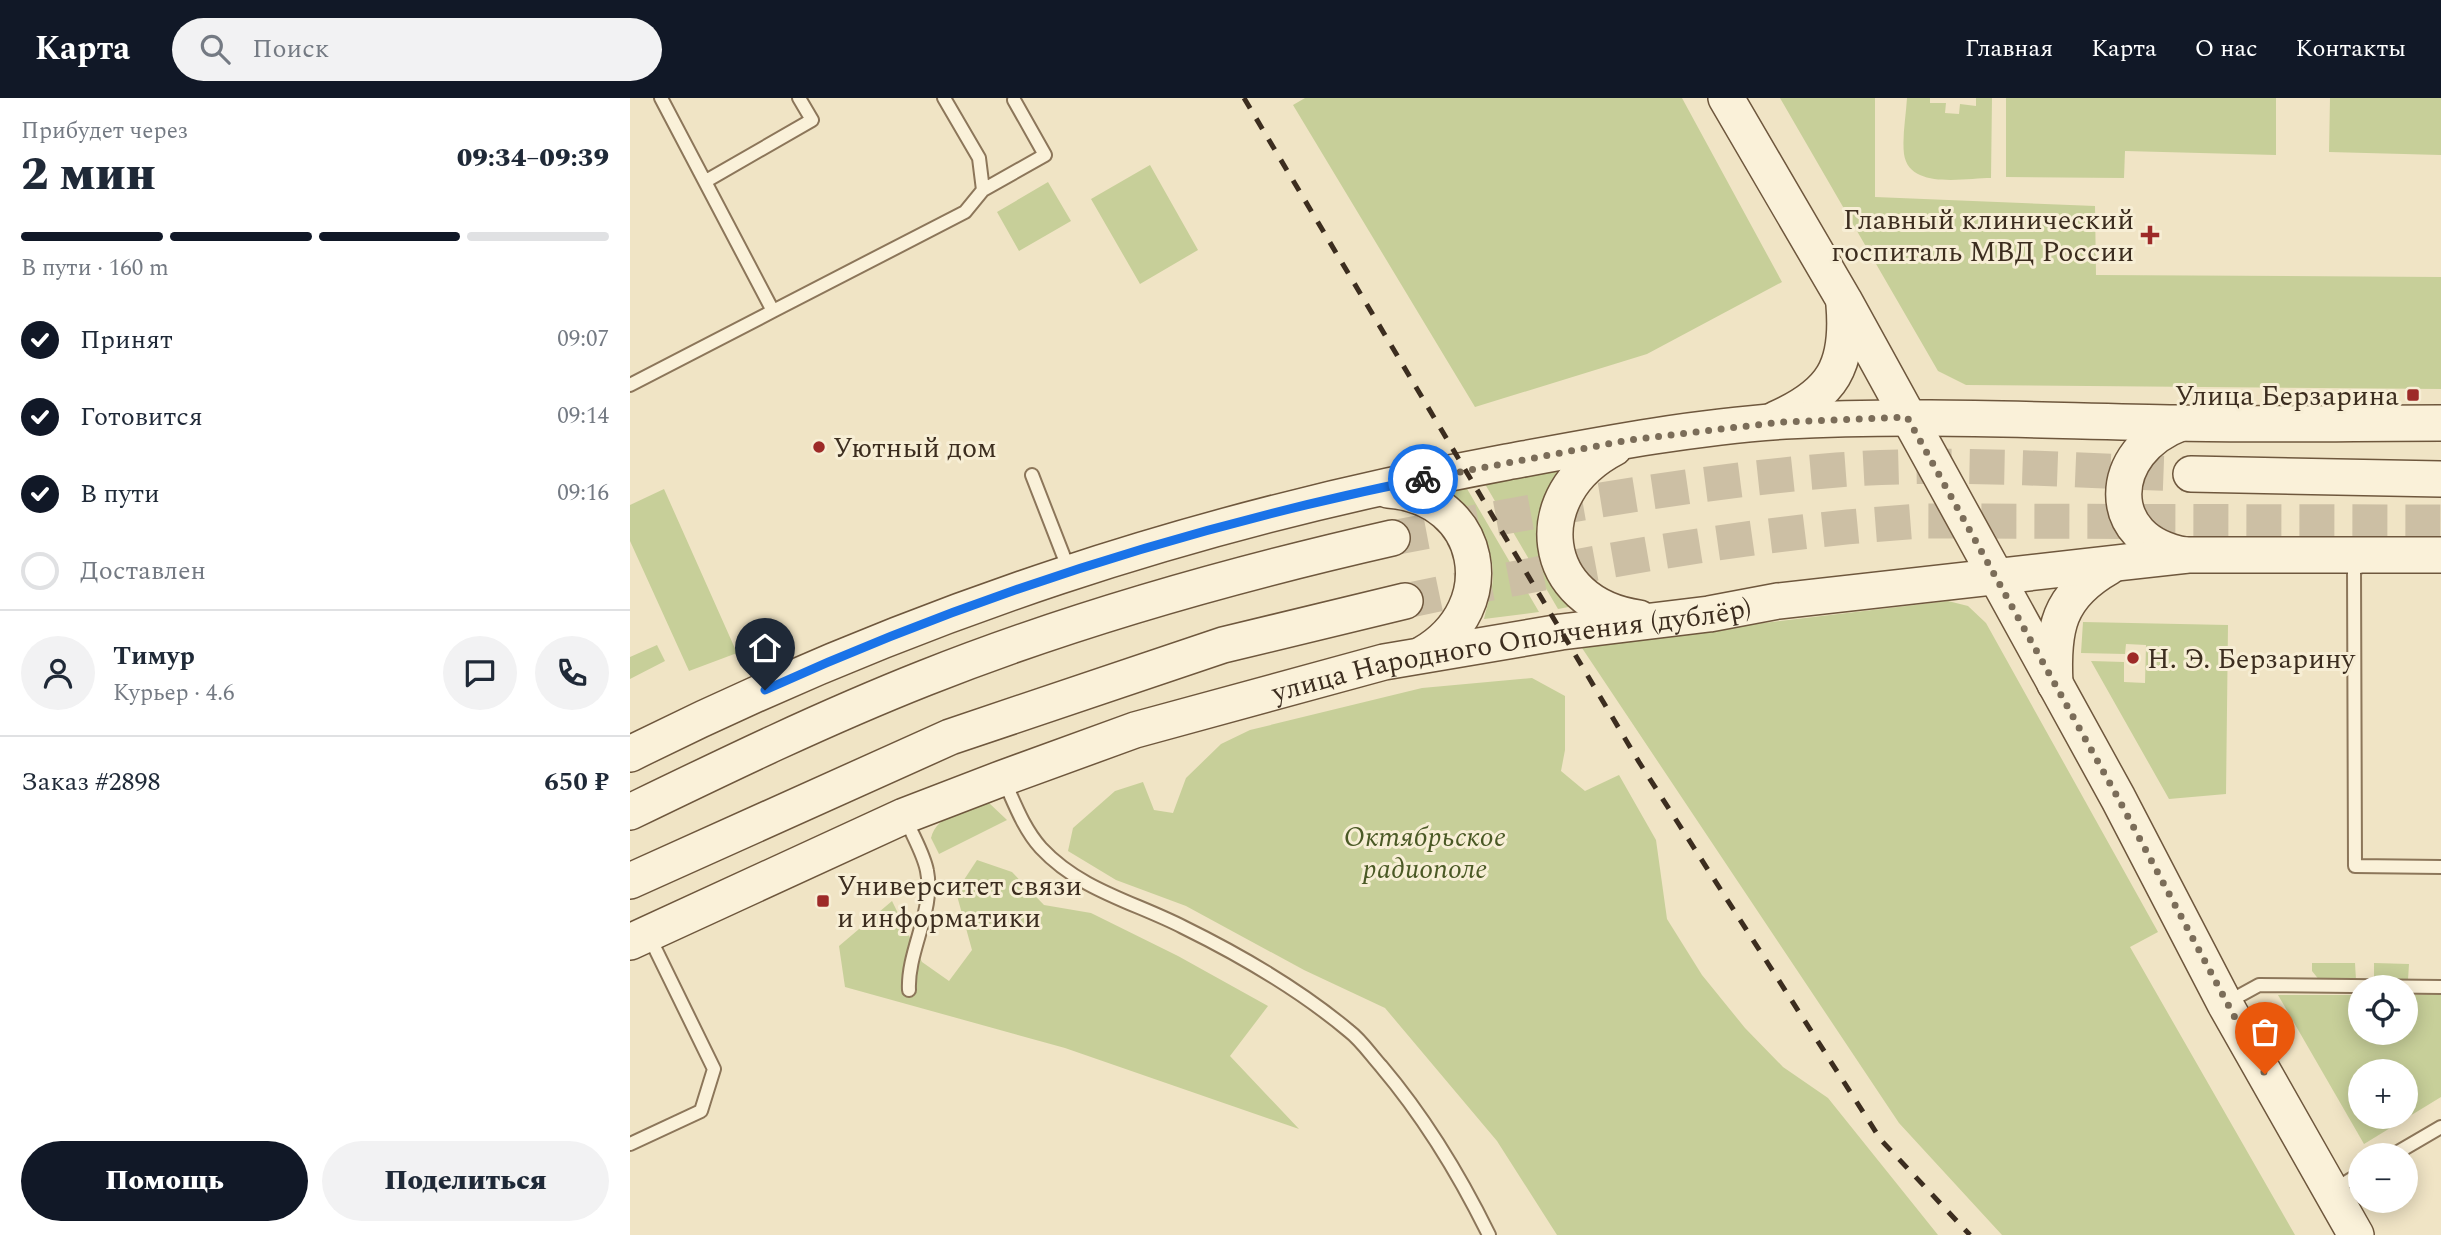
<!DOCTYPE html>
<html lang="ru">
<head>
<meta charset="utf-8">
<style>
	:root { --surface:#fff; --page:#f2f2f3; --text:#1f2937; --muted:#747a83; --line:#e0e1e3; --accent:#111827 }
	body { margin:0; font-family:Spectral,serif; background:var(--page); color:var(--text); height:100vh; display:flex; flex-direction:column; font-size:26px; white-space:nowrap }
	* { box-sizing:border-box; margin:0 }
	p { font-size:23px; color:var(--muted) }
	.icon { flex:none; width:38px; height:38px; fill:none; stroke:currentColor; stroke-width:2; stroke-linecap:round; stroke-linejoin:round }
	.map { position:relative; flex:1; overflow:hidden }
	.panel { display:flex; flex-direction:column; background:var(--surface); width:630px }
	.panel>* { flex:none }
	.fabs { position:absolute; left:1718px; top:877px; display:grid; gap:14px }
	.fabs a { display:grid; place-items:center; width:70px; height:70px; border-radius:50%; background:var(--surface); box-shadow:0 4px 18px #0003; font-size:35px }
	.pin { position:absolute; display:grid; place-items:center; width:60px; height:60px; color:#fff; margin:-72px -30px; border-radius:50% 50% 50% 0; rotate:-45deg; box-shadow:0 0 7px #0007 }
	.pin .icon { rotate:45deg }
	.courier { position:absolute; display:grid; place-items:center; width:70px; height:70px; margin:-35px; border:5px solid #1a73e8; border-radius:50%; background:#fff; color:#222; box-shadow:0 2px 9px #0007 }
	.overview em { font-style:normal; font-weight:800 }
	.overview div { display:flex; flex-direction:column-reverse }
	.overview { display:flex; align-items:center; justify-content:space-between; height:119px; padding:0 21px }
	h1 { font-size:46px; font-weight:800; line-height:52px }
	.bar { display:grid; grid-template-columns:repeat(4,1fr); gap:10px 7px; align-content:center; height:84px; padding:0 21px }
	.bar i { height:9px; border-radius:5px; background:var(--line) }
	.bar .current { background:var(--accent) }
	.bar p { grid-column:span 4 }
	.line { display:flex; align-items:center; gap:18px; padding:0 21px; border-top:2px solid var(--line) }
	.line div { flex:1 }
	.round { display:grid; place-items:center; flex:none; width:74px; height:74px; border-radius:37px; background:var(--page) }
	ol { padding:0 21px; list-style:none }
	li { display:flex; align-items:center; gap:21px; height:77px }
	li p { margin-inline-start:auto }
	li .icon { padding:7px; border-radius:50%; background:var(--accent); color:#fff; stroke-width:4 }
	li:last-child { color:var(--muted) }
	li i { width:38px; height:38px; border:4px solid var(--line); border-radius:50% }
	.button { display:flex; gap:14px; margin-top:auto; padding:14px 21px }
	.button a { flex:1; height:80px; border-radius:42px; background:var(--accent); color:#fff; font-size:28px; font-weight:800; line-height:80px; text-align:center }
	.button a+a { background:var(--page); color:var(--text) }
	header { display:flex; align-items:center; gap:42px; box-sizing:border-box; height:98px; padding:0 35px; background:var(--accent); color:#fff }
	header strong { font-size:33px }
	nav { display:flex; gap:38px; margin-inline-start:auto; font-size:24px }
	.search { width:490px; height:63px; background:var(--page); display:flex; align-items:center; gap:18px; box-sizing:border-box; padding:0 24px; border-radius:38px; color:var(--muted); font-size:26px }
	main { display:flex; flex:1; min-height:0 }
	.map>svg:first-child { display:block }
	.green { fill:#c7cf99; fill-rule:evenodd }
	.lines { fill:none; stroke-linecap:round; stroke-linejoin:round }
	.secondary-tunnel { stroke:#ccbfa4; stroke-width:35; stroke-dasharray:35 18; stroke-linecap:butt }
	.lane-casing { stroke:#8c765a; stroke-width:16 }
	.secondary-casing { stroke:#6e573d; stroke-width:38 }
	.lane { stroke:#faf1d9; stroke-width:12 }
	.secondary { stroke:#faf1d9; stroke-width:35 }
	.rail { stroke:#3c2d1f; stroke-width:5; stroke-dasharray:12 12; stroke-linecap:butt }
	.done { stroke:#7b6d59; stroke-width:7; stroke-dasharray:0 12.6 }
	.route { stroke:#1a73e8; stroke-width:9 }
	.poi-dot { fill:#9d2a28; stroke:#f7eed5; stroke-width:2.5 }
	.labels { text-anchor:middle; stroke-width:6; stroke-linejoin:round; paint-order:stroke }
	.poi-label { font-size:28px; fill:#3c2d1f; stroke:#f7eed5; text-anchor:start }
	.street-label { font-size:28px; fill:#3c2d1f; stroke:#f7eed5 }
	.park-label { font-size:28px; font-style:italic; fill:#4a5925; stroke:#f7eed5 }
</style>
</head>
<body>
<header>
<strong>Карта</strong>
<div class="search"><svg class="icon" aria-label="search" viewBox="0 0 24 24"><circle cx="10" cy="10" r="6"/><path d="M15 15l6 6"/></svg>Поиск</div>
<nav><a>Главная</a><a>Карта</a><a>О нас</a><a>Контакты</a></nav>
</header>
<main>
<section class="panel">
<div class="overview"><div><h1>2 мин</h1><p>Прибудет через</p></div><em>09:34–09:39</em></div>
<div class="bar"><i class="current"></i><i class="current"></i><i class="current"></i><i></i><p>В пути · 160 m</p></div>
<ol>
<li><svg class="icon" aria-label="check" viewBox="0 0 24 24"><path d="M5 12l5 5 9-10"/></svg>Принят<p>09:07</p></li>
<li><svg class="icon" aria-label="check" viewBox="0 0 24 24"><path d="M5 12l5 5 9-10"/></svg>Готовится<p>09:14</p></li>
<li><svg class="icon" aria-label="check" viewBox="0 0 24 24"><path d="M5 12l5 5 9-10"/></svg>В пути<p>09:16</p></li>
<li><i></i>Доставлен</li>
</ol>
<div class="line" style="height:126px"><a class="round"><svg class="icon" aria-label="person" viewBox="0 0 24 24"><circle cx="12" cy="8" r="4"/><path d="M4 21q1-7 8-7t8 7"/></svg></a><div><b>Тимур</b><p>Курьер · 4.6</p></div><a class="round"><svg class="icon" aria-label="chat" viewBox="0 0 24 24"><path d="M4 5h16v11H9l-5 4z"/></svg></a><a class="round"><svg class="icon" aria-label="phone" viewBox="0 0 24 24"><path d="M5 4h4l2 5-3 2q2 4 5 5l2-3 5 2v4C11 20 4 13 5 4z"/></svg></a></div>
<div class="line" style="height:91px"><div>Заказ #2898</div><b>650 ₽</b></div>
<div class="button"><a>Помощь</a><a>Поделиться</a></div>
</section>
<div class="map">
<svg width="1811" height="1137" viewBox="0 0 1811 1137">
	<rect width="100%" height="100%" fill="#f0e4c5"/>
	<!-- green -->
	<path class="green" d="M675,0h377l100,184 -135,72 -172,53 -182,-302z
		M1150,0h95v99l220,9 1,69 345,2v112l-475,-4 -28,-14z
		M1277,0h23v5h16l-1,10 14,1 1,-10 16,2v-8h16l-1,80c-26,0 -82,12 -87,-24 -2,-18 2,-38 3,-56z
		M1376,0h270v57l-151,-4 -1,27 -118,-1z
		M1700,0h111v57l-112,-3z
		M520,67l48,85 -58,34 -49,-85z
		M418,84l23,39 -52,30 -22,-39z
		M929,373l20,134 -21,4 -73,-125z
		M836,389l73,125 -55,7c2,-10 6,-21 8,-32 6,-42 -18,-67 -42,-97z
		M34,391l73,164 -48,18 -59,-130v-36z
		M1318,503l20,5 18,17 172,309 -28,15 165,288h-293l-103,-112 -319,-478z
		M1453,524l145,3 -2,169 -57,5 -78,-138 33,1v20l21,1 1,-38 -20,-1 -1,10 -44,-1z
		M27,547l8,16 -35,18v-22z
		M902,580l33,18v54l-4,21 24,20 34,-16 37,65 11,79 35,56 43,53 38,39 45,31 110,137h-381l-60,-94 -112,-133 -81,-38 -118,-64 -70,-26 -48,-29 5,-23 42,-37 28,-9 11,28 19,3 13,-35 35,-34 29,-14 172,-42z
		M358,704l19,18 -68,34 -8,-16c6,-24 37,-29 57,-36z
		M347,762l35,12 32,33 47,8 87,43 90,50 -38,50 69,73 -234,-81 -220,-61 -6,-41 53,-45 30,61 27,19 23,-31 -16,-58z
		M1682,865h43l1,17 -36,1 -8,-10z
		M1744,865l35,1 -1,16 -34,-1z
		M1811,896v103l-77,47 -86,-149h83v37h45v-37zM1731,973h45v45h-45z"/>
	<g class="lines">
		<!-- secondary-tunnel -->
		<path class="secondary-tunnel" d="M762,440c147,-28 295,-56 445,-68 117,-9 237,1 354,4
			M775,503c171,-36 343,-69 517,-80l519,1"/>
		<!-- lane casing -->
		<g class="lane-casing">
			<path id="lane" d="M76,83l106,-61 -13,-22
				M353,92l62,-35 -31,-55
				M143,213l192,-99 18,-22 -4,-32 -35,-60
				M0,287l143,-74 -112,-213
				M402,377l37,95
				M1736,466l-12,5 1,297 86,1
				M373,680c11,24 20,50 38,70 39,42 93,54 142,79 59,29 116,62 166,104 12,9 22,24 32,35 44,52 78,108 108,169
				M276,721c6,16 18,35 21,52 8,39 -20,80 -18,119
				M1598,904l31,-17 182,2
				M0,1046l71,-33 13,-42 -66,-135
				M1763,1057l48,-28
				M1702,1093l29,-18"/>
		</g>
		<!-- secondary casing -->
		<g class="secondary-casing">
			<g id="secondary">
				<path d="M1096,0l118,202 274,498 107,206 131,231"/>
				<path d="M1146,321c57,-25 73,-53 68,-114"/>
				<path d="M1551,325c-75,28 -79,118 4,132"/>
				<path d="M984,350c-88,46 -76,156 25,170"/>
				<path d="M1561,376l250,5"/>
				<path d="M758,392c96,7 116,117 35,164"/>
				<path d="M1425,586c-3,-55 3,-88 54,-117"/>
				<path d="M0,656c282,-141 568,-235 877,-292 92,-17 185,-35 278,-41 131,-7 262,0 394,2 87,2 175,0 262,0"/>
				<path d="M0,714c97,-47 194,-94 295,-134 151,-60 309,-104 467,-140"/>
				<path d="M0,783l320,-144 273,-92 182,-44"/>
				<path id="s1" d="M0,844l274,-126 99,-38 132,-48 249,-68 177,-30 148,-18 69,-13 410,-46h253"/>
			</g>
		</g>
		<!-- lane -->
		<use href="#lane" class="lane"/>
		<!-- secondary -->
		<use href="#secondary" class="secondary"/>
		<!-- rail -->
		<path class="rail" d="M614,0l395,664 242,378 89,95"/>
	</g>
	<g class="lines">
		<!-- done -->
		<path class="done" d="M793,381l206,-39 152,-18 126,-5 211,381 147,276"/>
		<!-- route -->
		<path class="route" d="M135,592c211,-96 431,-165 658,-211"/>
	</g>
	<!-- markers -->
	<g class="poi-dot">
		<path d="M1516.5 126.5h7v7h7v7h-7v7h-7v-7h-7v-7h7z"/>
		<rect x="1776" y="290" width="14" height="14" rx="3.5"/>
		<circle cx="189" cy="349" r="7"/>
		<circle cx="1503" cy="560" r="7"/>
		<rect x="186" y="796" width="14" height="14" rx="3.5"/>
	</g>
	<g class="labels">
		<!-- poi labels -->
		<g class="poi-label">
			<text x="1504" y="131" text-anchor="end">Главный клинический<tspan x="1504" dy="32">госпиталь МВД России</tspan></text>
			<text x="1769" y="307" text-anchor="end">Улица Берзарина</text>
			<text x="203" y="359">Уютный дом</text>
			<text x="1517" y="570">Н. Э. Берзарину</text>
			<text x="207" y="797">Университет связи<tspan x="207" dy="32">и информатики</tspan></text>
		</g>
		<!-- street labels -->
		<g class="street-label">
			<text dy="10" stroke="none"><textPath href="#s1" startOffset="934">улица Народного Ополчения (дублёр)</textPath></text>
		</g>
		<!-- park labels -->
		<g class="park-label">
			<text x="795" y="748">Октябрьское<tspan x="795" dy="32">радиополе</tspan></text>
		</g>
	</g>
</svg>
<div class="fabs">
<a><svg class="icon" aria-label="locate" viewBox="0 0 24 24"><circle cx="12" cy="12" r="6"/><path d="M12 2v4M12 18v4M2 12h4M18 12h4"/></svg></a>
<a>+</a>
<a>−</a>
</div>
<div class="pin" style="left:1635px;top:976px;background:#ea580c"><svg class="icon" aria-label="bag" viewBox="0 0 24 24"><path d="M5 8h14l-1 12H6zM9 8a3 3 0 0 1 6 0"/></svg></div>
<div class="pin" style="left:135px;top:592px;background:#1f2937"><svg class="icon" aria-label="home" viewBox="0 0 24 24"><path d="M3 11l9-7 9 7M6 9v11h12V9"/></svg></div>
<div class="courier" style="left:793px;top:381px"><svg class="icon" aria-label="bike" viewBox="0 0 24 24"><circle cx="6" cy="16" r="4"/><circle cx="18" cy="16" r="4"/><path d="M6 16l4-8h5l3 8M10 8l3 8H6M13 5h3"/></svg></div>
</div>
</main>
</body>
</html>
